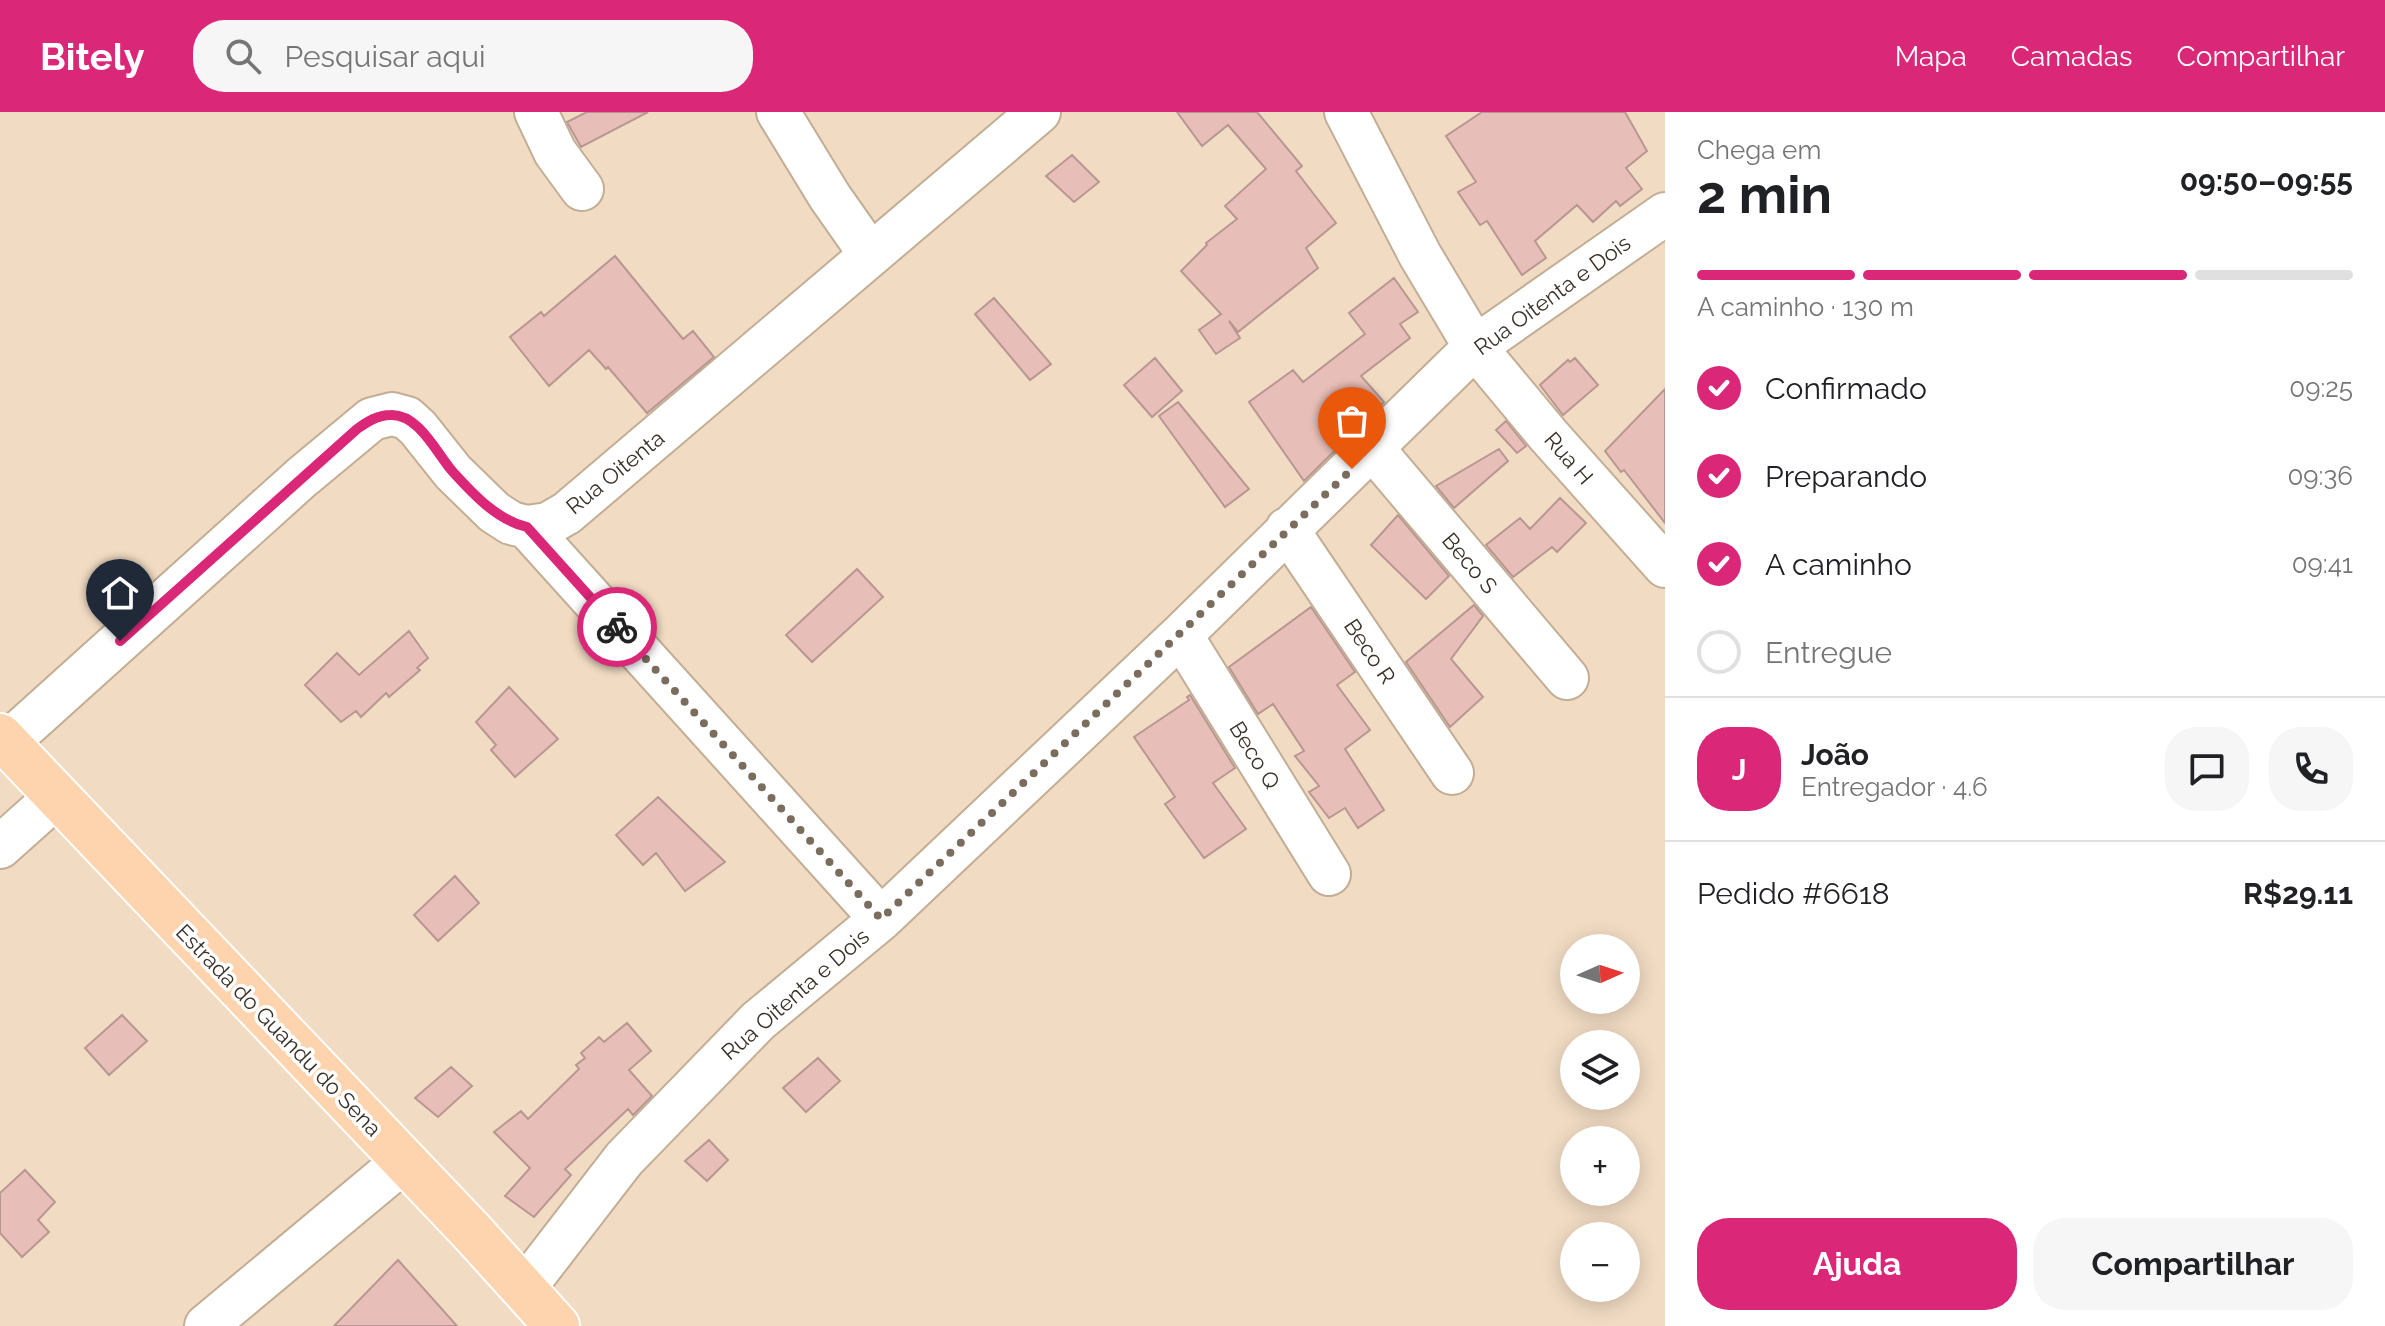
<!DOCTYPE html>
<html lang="pt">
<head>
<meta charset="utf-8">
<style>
	:root { --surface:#fff; --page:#f6f6f6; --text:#202124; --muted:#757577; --line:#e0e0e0; --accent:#db2777 }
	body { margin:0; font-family:Raleway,sans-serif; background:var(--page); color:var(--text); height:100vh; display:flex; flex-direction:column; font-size:30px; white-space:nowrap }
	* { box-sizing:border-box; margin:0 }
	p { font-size:26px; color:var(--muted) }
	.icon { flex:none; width:44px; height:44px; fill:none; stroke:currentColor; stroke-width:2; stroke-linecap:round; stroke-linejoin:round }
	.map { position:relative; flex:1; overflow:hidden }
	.details { display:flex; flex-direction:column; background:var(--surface); width:720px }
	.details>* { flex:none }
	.needle { width:52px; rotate:87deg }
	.buttons { position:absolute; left:1560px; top:822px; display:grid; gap:16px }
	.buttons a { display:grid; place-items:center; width:80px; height:80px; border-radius:50%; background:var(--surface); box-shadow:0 4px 20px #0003; font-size:40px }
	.pin { position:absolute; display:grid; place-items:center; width:68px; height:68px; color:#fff; margin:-82px -34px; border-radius:50% 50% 50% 0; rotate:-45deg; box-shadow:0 0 8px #0007 }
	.pin .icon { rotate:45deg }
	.courier { position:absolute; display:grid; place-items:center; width:80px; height:80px; margin:-40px; border:6px solid #db2777; border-radius:50%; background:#fff; color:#222; box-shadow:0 2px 10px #0007 }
	.summary em { font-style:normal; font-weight:700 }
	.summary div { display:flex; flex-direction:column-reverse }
	.summary { display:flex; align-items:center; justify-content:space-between; height:136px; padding:0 32px }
	h1 { font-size:52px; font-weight:700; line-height:60px }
	.bar { display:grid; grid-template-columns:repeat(4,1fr); gap:12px 8px; align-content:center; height:96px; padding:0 32px }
	.bar i { height:10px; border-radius:6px; background:var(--line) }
	.bar .current { background:var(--accent) }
	.bar p { grid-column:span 4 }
	.line { display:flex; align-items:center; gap:20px; padding:0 32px; border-top:2px solid var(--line) }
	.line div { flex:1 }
	.round { display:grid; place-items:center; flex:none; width:84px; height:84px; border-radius:32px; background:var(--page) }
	ol { padding:0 32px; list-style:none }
	li { display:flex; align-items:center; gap:24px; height:88px }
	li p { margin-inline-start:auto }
	li .icon { padding:8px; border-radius:50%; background:var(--accent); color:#fff; stroke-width:4 }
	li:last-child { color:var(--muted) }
	li i { width:44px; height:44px; border:4px solid var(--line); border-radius:50% }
	.action { display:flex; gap:16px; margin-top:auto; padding:16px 32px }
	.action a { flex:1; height:92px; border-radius:32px; background:var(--accent); color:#fff; font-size:32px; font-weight:700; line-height:92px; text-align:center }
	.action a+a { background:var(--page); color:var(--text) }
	header { display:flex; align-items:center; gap:48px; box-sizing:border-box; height:112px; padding:0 40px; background:var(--accent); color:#fff }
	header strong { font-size:38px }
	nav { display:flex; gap:44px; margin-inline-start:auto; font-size:28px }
	.search { width:560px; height:72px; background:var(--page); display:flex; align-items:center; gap:20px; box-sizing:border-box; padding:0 28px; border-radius:32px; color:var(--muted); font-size:30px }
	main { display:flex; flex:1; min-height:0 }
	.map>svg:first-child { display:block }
	.building { fill:#e8beb8; stroke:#b89793; stroke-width:2 }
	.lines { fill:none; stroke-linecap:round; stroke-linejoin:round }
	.minor-casing { stroke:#c2ad95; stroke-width:46 }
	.major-casing { stroke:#fff; stroke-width:48 }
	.minor { stroke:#fff; stroke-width:42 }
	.major { stroke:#fed4ae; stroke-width:44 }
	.done { stroke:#7a6d5e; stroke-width:8; stroke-dasharray:0 14.4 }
	.route { stroke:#db2777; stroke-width:10 }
	.labels { text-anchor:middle; stroke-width:7; stroke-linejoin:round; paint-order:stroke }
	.street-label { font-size:22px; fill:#3a3228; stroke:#fff }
</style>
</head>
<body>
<header>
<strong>Bitely</strong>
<div class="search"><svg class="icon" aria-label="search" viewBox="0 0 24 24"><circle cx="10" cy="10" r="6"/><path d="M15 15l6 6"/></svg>Pesquisar aqui</div>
<nav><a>Mapa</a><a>Camadas</a><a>Compartilhar</a></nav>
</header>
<main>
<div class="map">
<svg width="1665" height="1214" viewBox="0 0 1665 1214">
	<rect width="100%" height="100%" fill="#f1dbc3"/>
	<!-- building -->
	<path class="building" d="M587,0h61l-67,35 -14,-25z
		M1177,0h80l45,54 -6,5 40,52 -30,25 12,20 -80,64 -9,-11 11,17 -24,16 -17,-24 22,-16 -40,-43 26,-26 -1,-2 31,-24 -12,-13 41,-37 -38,-44 -26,21z
		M1482,0h143l22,39 -21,17 16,21 -22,17 -4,-5 -23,21 -16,-17 -42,36 11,17 -24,17 -35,-54 -7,4 -22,-33 18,-10 -30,-46z
		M1072,43l27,27 -25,20 -28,-26z
		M615,144l68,83 10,-8 21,26 -67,56 -39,-46 -2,2 -17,-19 -40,36 -39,-49 31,-25 3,4z
		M1394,166l24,34 -18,12 10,14 -49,38 23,26 -80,79 -55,-79 44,-32 10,12 62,-48 -16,-21z
		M994,186l57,66 -21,16 -55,-66z
		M1155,246l27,33 -30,26 -28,-32z
		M1575,246l23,27 -35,30 -23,-30 28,-25 2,2z
		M1665,277v134l-41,-53 -3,2 -16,-21z
		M1178,290l71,87 -24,18 -66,-91z
		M1506,309l20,25 -9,7 -21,-23z
		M1499,337l9,12 -54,47 -18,-22z
		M1560,386l26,25 -29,29 -5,-5 -39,30 -27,-32 34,-27 10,11z
		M1398,403l51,61 -23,23 -55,-54z
		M857,457l26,28 -71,65 -26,-27z
		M1474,493l9,11 -32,43 32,38 -33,30 -44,-65z
		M1311,495l44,65 -18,13 33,45 -25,19 39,61 -26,18 -13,-20 -16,10 -20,-26 10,-6 -24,-30 9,-5 -31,-47 -15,10 -29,-47z
		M409,519l19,27 -11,10 3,2 -31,27 -3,-4 -25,24 -5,-6 -15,11 -36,-37 32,-32 22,22z
		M509,575l49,52 -43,38 -24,-27 5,-5 -20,-23z
		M1190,583l45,73 -22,15 33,46 -42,29 -39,-54 10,-7 -41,-60 55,-37 -2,-3z
		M658,685l67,65 -40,29 -29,-38 -13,12 -27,-30z
		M455,764l24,27 -41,38 -24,-26z
		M122,903l25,26 -38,34 -24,-27z
		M627,911l24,28 -22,19 23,26 -19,19 -5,-6 -63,60 6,6 -37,42 -29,-21 25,-28 -36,-36 27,-21 7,8 51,-50 -3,-4 9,-7 -4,-5 18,-16 5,5z
		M818,946l22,23 -34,31 -23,-24z
		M451,955l21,19 -34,31 -23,-19z
		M709,1028l19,20 -21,21 -22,-20z
		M25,1058l30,32 -17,18 11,12 -27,25 -22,-24v-40z
		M398,1148l59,66h-123z"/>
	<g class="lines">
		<!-- minor casing -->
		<g class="minor-casing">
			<path id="minor" d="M536,0l19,40 27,37
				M778,0l52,85 40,57
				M1346,0l74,143 55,92 74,89 116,130
				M1373,337l194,229
				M527,415l354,392
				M1287,417l165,244
				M1181,523l148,239
				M7,631l294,-265 71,-59 20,-5 15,4 11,10 35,44 41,40 17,11 16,4 21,-3 19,-11 472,-401
				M0,735l57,-51
				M523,1178l101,-131 134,-138 123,-102 300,-284 294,-288 190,-133
				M206,1214l198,-165"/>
		</g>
		<!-- major casing -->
		<g class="major-casing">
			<path id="major" d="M0,624l473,497 84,93"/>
		</g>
		<!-- minor -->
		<use href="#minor" class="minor"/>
		<!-- major -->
		<use href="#major" class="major"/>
	</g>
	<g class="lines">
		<!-- done -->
		<path class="done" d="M617,515l264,292 471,-450"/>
		<!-- route -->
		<path class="route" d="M120,529l237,-212c10,-7 20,-14 34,-14 28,-1 46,39 62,57 20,22 44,48 74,55l90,100"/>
	</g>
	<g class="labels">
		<!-- street labels -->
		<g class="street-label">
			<text transform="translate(1552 183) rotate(-36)" y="8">Rua Oitenta e Dois</text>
			<text transform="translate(1569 346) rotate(49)" y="8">Rua H</text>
			<text transform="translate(615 360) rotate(-39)" y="8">Rua Oitenta</text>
			<text transform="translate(1470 451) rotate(50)" y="8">Beco S</text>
			<text transform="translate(1370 539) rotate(56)" y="8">Beco R</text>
			<text transform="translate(1255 643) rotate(58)" y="8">Beco Q</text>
			<text transform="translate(795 882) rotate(-41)" y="8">Rua Oitenta e Dois</text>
			<text transform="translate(279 918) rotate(46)" y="8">Estrada do Guandu do Sena</text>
		</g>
	</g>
</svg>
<div class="buttons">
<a><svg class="needle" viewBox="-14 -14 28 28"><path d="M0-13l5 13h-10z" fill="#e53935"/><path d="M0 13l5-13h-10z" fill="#757577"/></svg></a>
<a><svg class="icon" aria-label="layers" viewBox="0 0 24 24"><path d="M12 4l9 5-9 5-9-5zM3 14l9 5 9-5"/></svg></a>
<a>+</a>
<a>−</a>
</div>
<div class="pin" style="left:1352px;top:357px;background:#ea580c"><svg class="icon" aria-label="bag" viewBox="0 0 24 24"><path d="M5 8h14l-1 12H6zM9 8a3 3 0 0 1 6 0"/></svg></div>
<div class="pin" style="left:120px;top:529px;background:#1f2937"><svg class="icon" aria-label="home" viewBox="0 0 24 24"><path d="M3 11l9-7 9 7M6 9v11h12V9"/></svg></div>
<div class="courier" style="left:617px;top:515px"><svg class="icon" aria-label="bike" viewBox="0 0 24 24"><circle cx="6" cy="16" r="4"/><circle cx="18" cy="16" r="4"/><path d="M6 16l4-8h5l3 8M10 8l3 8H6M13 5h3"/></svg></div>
</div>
<section class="details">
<div class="summary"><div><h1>2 min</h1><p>Chega em</p></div><em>09:50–09:55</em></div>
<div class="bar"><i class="current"></i><i class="current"></i><i class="current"></i><i></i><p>A caminho · 130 m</p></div>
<ol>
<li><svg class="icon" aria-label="check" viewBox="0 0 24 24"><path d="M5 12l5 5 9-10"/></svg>Confirmado<p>09:25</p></li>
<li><svg class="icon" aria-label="check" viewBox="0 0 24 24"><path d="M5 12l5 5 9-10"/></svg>Preparando<p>09:36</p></li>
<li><svg class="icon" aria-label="check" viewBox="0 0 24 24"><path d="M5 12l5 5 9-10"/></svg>A caminho<p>09:41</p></li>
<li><i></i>Entregue</li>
</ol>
<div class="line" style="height:144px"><b class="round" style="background:var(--accent);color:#fff">J</b><div><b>João</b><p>Entregador · 4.6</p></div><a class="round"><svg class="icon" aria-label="chat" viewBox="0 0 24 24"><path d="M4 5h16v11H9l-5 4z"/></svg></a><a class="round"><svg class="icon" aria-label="phone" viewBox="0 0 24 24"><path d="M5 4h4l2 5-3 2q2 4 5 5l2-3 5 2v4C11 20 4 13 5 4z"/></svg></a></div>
<div class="line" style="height:104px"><div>Pedido #6618</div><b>R$29.11</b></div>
<div class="action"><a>Ajuda</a><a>Compartilhar</a></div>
</section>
</main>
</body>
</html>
